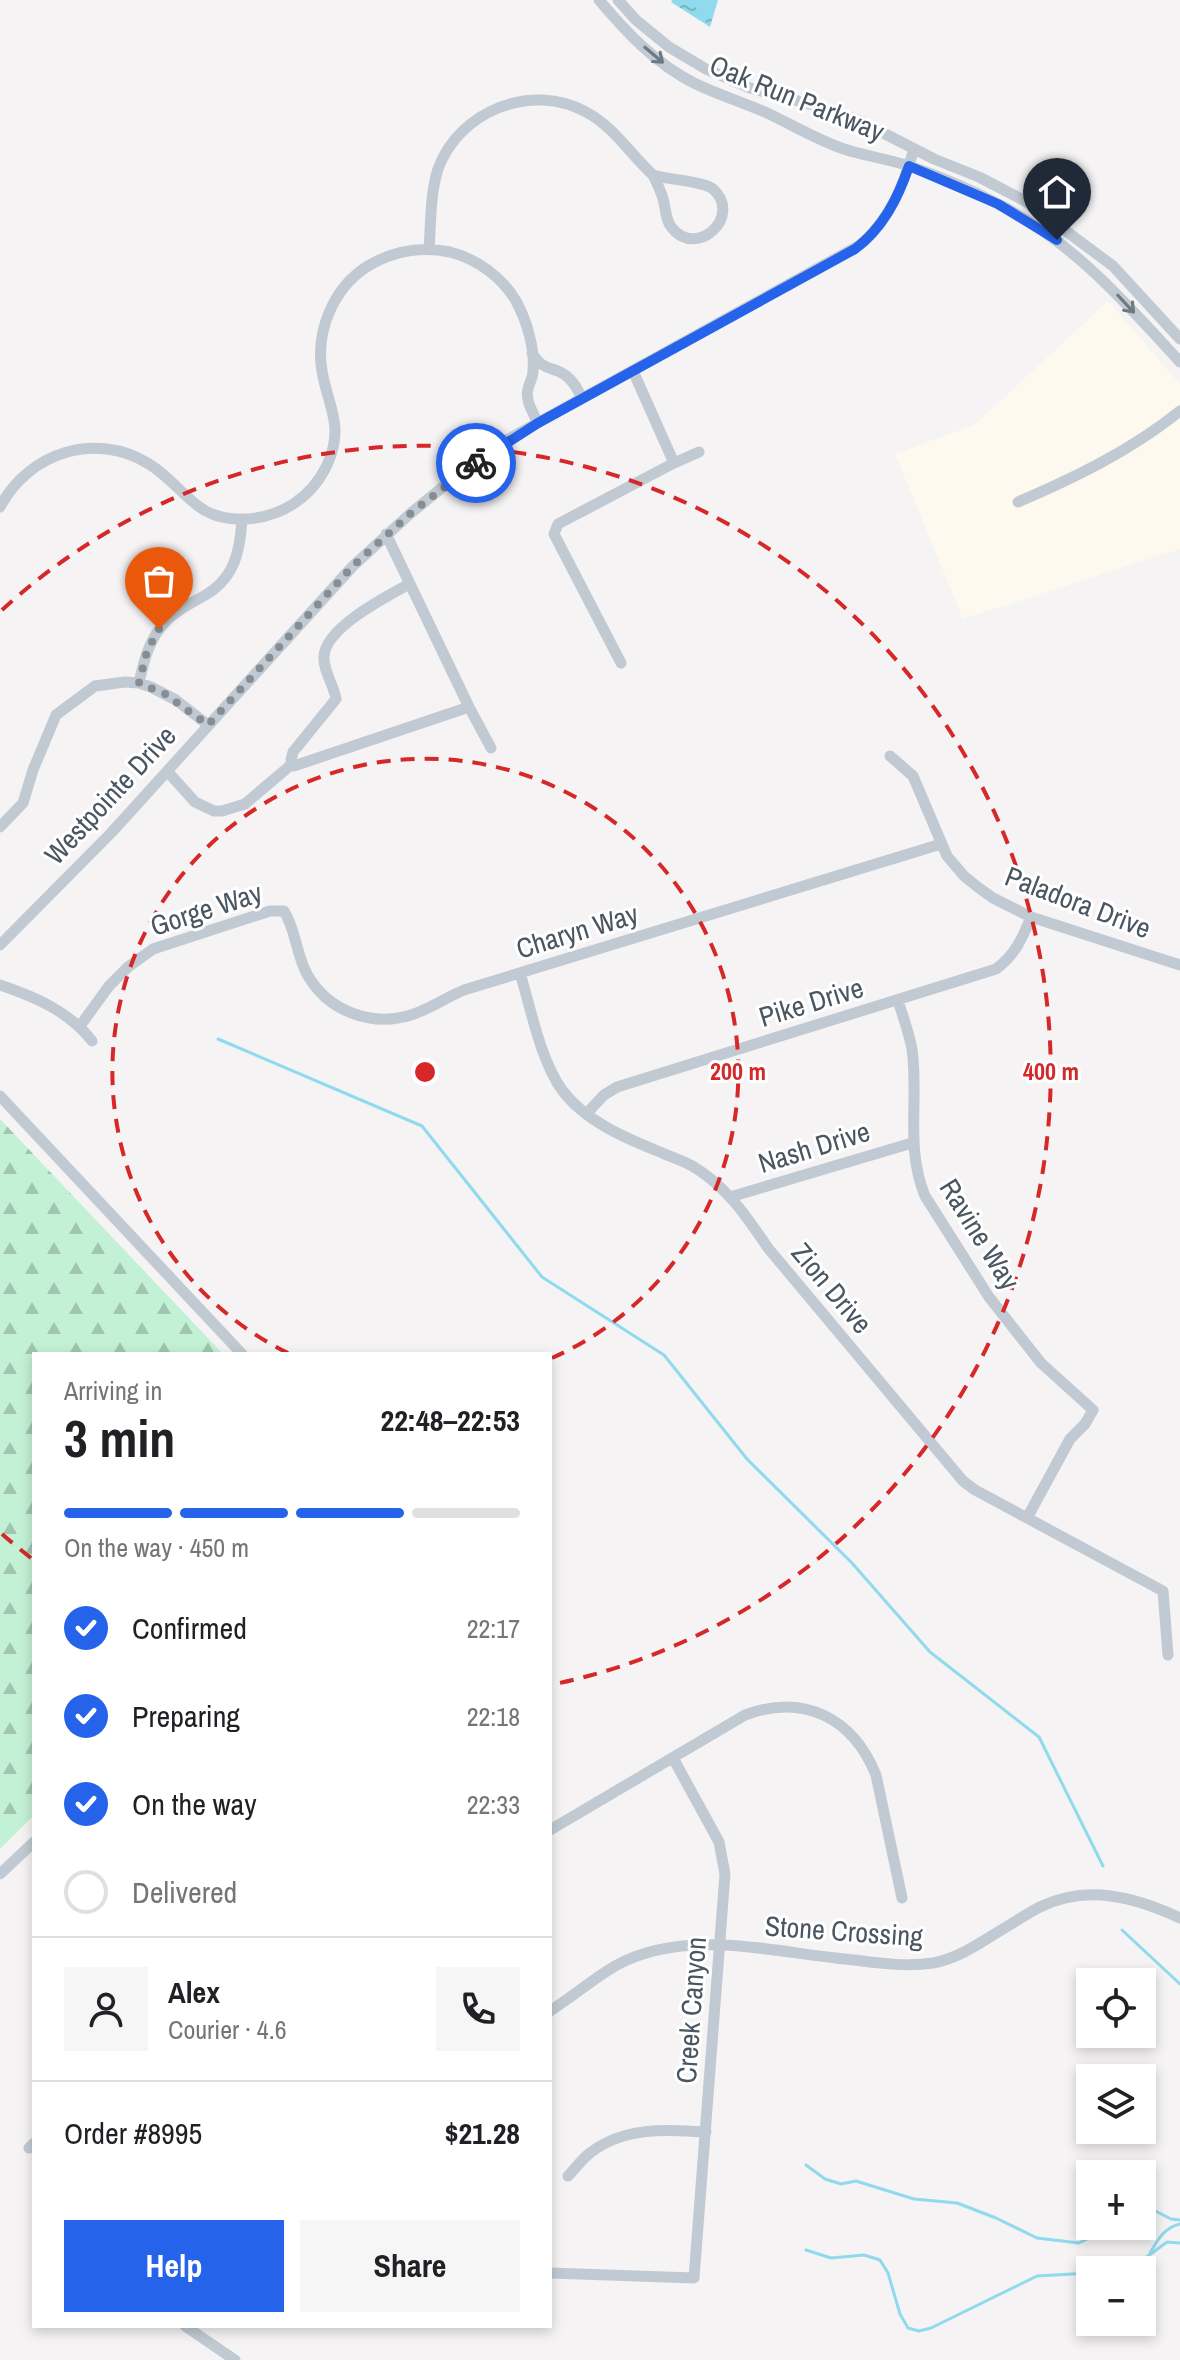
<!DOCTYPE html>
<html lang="en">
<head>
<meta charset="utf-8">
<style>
	:root { --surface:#fff; --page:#f6f6f6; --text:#202124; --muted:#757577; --line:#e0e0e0; --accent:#2563eb }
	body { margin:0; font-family:"Archivo Narrow",sans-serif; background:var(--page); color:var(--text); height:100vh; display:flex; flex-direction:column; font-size:30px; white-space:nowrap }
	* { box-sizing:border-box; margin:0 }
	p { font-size:26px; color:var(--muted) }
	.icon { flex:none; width:44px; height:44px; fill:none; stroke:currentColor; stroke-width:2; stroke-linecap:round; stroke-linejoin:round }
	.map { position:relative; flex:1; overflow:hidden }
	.drawer { position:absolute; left:32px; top:1352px; width:520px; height:976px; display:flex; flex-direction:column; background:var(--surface); border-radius:0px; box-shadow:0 4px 12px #0003 }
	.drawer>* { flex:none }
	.fabs { position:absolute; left:1076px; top:1968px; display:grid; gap:16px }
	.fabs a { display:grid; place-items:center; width:80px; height:80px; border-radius:0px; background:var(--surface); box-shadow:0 4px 12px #0003; font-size:40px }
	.pin { position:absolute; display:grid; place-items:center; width:68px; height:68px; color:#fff; margin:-82px -34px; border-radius:50% 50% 50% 0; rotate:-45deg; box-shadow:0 0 8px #0007 }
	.pin .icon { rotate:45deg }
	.courier { position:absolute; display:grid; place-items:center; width:80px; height:80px; margin:-40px; border:6px solid #2563eb; border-radius:50%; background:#fff; color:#222; box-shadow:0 2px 10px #0007 }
	.head em { font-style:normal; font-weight:700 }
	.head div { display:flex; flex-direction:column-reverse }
	.head { display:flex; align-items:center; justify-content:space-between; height:136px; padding:0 32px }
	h1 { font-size:52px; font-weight:700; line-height:60px }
	.bar { display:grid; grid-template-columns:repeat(4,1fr); gap:12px 8px; align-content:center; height:96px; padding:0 32px }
	.bar i { height:10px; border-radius:6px; background:var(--line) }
	.bar .active { background:var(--accent) }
	.bar p { grid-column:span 4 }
	.line { display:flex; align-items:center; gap:20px; padding:0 32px; border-top:2px solid var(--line) }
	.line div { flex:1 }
	.round { display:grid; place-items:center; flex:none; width:84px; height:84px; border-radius:0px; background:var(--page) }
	ol { padding:0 32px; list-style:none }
	li { display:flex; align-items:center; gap:24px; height:88px }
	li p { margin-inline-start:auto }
	li .icon { padding:8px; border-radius:50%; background:var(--accent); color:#fff; stroke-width:4 }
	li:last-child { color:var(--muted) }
	li i { width:44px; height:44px; border:4px solid var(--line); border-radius:50% }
	.primary-button { display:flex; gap:16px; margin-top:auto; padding:16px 32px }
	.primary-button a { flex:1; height:92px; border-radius:0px; background:var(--accent); color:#fff; font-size:32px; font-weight:700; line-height:92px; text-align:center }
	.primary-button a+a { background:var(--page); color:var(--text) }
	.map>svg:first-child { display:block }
	.commercial { fill:#fdf9ef }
	.forest { fill:url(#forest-firs) }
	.water { fill:url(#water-ripples) }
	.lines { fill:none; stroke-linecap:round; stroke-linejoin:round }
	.stream { stroke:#90daee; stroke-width:3 }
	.minor { stroke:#c1cad2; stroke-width:11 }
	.oneway { stroke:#6e7983 }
	.done { stroke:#868d94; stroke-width:8; stroke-dasharray:0 14.4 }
	.route { stroke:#2563eb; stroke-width:10 }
	.ring { fill:none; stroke:#d62828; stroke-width:4; stroke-dasharray:14 10 }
	.labels { text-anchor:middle; stroke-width:6; stroke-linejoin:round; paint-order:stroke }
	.street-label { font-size:28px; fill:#4a5661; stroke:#fff }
	.centre { fill:#d62828; stroke:#fff; stroke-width:4 }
	.ring-label { font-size:24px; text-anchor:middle; font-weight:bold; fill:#d62828; stroke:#fff; stroke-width:6; stroke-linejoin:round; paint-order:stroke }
</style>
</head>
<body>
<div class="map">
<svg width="1180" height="2360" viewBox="0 0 1180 2360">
	<defs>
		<pattern id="forest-firs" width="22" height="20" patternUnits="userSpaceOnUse" patternTransform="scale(2)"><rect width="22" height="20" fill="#c3f1d5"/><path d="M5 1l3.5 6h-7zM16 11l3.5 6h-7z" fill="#a0c6b0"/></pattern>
		<pattern id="water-ripples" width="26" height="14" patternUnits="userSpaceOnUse" patternTransform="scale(2)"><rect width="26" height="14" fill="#90daee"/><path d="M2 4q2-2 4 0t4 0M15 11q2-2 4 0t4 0" fill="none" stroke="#78b4c4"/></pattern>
	</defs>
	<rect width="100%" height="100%" fill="#f5f3f3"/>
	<!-- commercial -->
	<path class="commercial" d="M1108,301l72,83v165l-217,70 -68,-165 79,-29z"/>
	<!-- forest -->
	<path class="forest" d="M0,1119l223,235h-189v461l-34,34z"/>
	<!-- water -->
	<path class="water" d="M672,0h46l-8,27 -39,-25z"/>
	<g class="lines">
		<!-- stream -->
		<path class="stream" d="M218,1039l204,87 120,151 122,78 83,104 105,104 78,89 109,85 64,129
			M1122,1930l58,54
			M806,2165l19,14 16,5 15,-3 58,18 43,4 39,15 41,20 42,5 12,-6 7,-11
			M1142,2204l29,15 9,1
			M806,2250l25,8 33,-3 16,5 8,13 12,41 8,14 11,3 12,-3 106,-52 53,-3
			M1150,2253c8,-14 14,-25 30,-29
			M1113,2270l11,-2 24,-12 19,-14 13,1"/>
		<!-- minor -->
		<path class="minor" d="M599,0c27,32 57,64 95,83 24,12 49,19 73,30 26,12 50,27 77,36 21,7 44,10 65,17 30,10 61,23 89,38 73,36 128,99 182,158
			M618,0l18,20 33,27 37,22 44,19 74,20 36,13 74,38 45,18 48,25 86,64 67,73
			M653,175c16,5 50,6 60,14 30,27 -16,70 -41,39 -7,-8 -6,-20 -9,-29 -2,-8 -6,-16 -10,-24z
			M429,249c2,-26 1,-55 9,-80 21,-58 93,-87 148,-57 27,14 45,43 67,63
			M532,353c10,15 13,13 28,19 11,5 17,16 22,26
			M633,371l41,92 25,-11
			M1018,502c58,-25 112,-51 162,-91
			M0,507c29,-55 96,-76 149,-43 36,22 45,58 97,55 36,-2 66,-22 81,-54 18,-39 1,-58 -5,-94 -7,-40 12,-84 46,-105 25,-15 53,-20 82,-14 27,7 52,25 66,49 11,20 19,48 17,70 0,7 -4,12 -5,18 -3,12 5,23 10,34
			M386,534l83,173 -175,59 -3,-6 2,-8 43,-53c-2,-14 -13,-28 -12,-43 2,-29 62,-59 85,-72
			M621,663l-67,-129 4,-10 116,-61
			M139,683c5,-23 10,-44 27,-62 10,-10 23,-17 36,-24 32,-17 38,-44 40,-78
			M469,707l22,41
			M890,756l23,20 34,80 17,20 15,12 14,10 38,19 149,48
			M167,771l28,31 19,9h8l23,-7 47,-40
			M0,827l23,-24 10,-33 23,-55 39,-29 30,-4 14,1 12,4 25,13 32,25
			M0,945l112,-113 241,-266 58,-53 33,-27 68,-49 348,-192c30,-25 43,-59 54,-96
			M520,973c11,36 20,86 42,117 23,31 63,48 98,62 11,5 24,9 34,15 33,20 53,50 74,81l195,233 12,9 188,101 5,64
			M0,985c35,12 69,26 92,56
			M898,1001c5,15 11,32 14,48 7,49 -7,99 13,147l64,101 52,66 52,47 -8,14 -15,15 -43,79
			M80,1026l29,-40 19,-19 25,-18 117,-38h14c12,19 12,43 23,63 21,38 66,54 107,40 17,-6 33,-17 50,-24l477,-146
			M0,1096l242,258
			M587,1113l17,-18 13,-8 379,-118c19,-14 26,-30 35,-52
			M730,1197l182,-54
			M550,1830l195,-115c59,-22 108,3 131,60l26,123
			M0,1874l34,-32
			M550,2011c22,-14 43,-32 65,-45 67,-37 149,-16 221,-8 31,3 65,10 97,5 22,-4 41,-16 60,-28 16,-9 31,-20 47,-28 47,-23 95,-10 140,11
			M29,2148l5,-5
			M568,2176c7,-7 14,-17 22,-23 33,-26 76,-24 116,-21
			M550,2273l144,5 31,-404 -6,-32 -46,-84
			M185,2326l50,34"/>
	</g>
	<!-- one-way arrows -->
	<defs><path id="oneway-shaft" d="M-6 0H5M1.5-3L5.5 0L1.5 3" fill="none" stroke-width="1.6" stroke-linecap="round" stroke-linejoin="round" transform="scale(2)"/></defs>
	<g class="oneway">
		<use href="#oneway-shaft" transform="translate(654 55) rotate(40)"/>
		<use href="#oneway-shaft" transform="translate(1126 304) rotate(47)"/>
	</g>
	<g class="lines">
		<!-- done -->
		<path class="done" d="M159,629l-12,22 -8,32 26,11 43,31 145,-159 58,-53 65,-50"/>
		<!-- route -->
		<path class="route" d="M476,463l62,-40 317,-174c28,-21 43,-51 54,-83l89,38 59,36"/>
	</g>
	<!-- distance rings -->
	<g class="ring">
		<path d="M288 1353A313 313 0 1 1 552 1358"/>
		<path d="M31 1558A626 626 0 0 1 2 1534M2 610A626 626 0 1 1 555 1684"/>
	</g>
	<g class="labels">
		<!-- street labels -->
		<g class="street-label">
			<text transform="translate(797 98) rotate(22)" y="10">Oak Run Parkway</text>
			<text transform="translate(110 795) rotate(-47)" y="10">Westpointe Drive</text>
			<text transform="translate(1078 902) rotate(21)" y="10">Paladora Drive</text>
			<text transform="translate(206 909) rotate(-18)" y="10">Gorge Way</text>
			<text transform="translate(577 931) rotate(-17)" y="10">Charyn Way</text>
			<text transform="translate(811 1002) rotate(-17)" y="10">Pike Drive</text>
			<text transform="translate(814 1147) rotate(-17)" y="10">Nash Drive</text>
			<text transform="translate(980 1234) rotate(58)" y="10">Ravine Way</text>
			<text transform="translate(832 1288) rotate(50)" y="10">Zion Drive</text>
			<text transform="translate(844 1931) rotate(4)" y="10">Stone Crossing</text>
			<text transform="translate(691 2010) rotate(-86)" y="10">Creek Canyon</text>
		</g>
	</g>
	<circle cx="425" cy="1072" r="12" class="centre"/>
	<g class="ring-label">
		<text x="738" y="1080">200 m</text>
		<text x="1051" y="1080">400 m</text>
	</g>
</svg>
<div class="fabs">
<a><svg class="icon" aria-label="locate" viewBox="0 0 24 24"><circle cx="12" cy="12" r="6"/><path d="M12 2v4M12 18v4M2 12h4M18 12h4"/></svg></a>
<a><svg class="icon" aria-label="layers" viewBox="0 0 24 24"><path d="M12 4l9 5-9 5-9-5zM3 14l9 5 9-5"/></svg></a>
<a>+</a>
<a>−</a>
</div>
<div class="pin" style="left:159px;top:629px;background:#ea580c"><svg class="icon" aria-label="bag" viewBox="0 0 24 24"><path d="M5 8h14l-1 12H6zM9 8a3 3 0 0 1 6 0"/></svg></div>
<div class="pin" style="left:1057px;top:240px;background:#1f2937"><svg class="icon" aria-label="home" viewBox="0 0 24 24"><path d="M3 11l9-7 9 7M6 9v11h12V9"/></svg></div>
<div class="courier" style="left:476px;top:463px"><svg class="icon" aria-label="bike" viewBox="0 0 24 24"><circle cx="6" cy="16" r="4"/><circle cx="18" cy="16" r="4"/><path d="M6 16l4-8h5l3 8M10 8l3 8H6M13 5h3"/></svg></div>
<section class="drawer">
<div class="head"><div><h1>3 min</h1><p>Arriving in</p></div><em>22:48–22:53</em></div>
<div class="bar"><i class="active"></i><i class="active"></i><i class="active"></i><i></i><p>On the way · 450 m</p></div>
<ol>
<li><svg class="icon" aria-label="check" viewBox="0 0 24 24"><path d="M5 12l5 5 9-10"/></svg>Confirmed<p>22:17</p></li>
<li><svg class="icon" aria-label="check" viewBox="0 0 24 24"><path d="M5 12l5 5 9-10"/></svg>Preparing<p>22:18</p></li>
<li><svg class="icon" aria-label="check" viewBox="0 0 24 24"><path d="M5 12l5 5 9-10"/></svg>On the way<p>22:33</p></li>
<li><i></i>Delivered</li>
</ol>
<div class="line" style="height:144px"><a class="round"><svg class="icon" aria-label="person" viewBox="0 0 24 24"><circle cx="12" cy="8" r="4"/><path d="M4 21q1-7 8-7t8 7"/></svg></a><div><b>Alex</b><p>Courier · 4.6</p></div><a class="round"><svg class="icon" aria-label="phone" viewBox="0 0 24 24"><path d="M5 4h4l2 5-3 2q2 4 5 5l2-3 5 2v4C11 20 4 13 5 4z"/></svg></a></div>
<div class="line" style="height:104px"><div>Order #8995</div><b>$21.28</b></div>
<div class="primary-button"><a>Help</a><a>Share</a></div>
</section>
</div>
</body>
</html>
